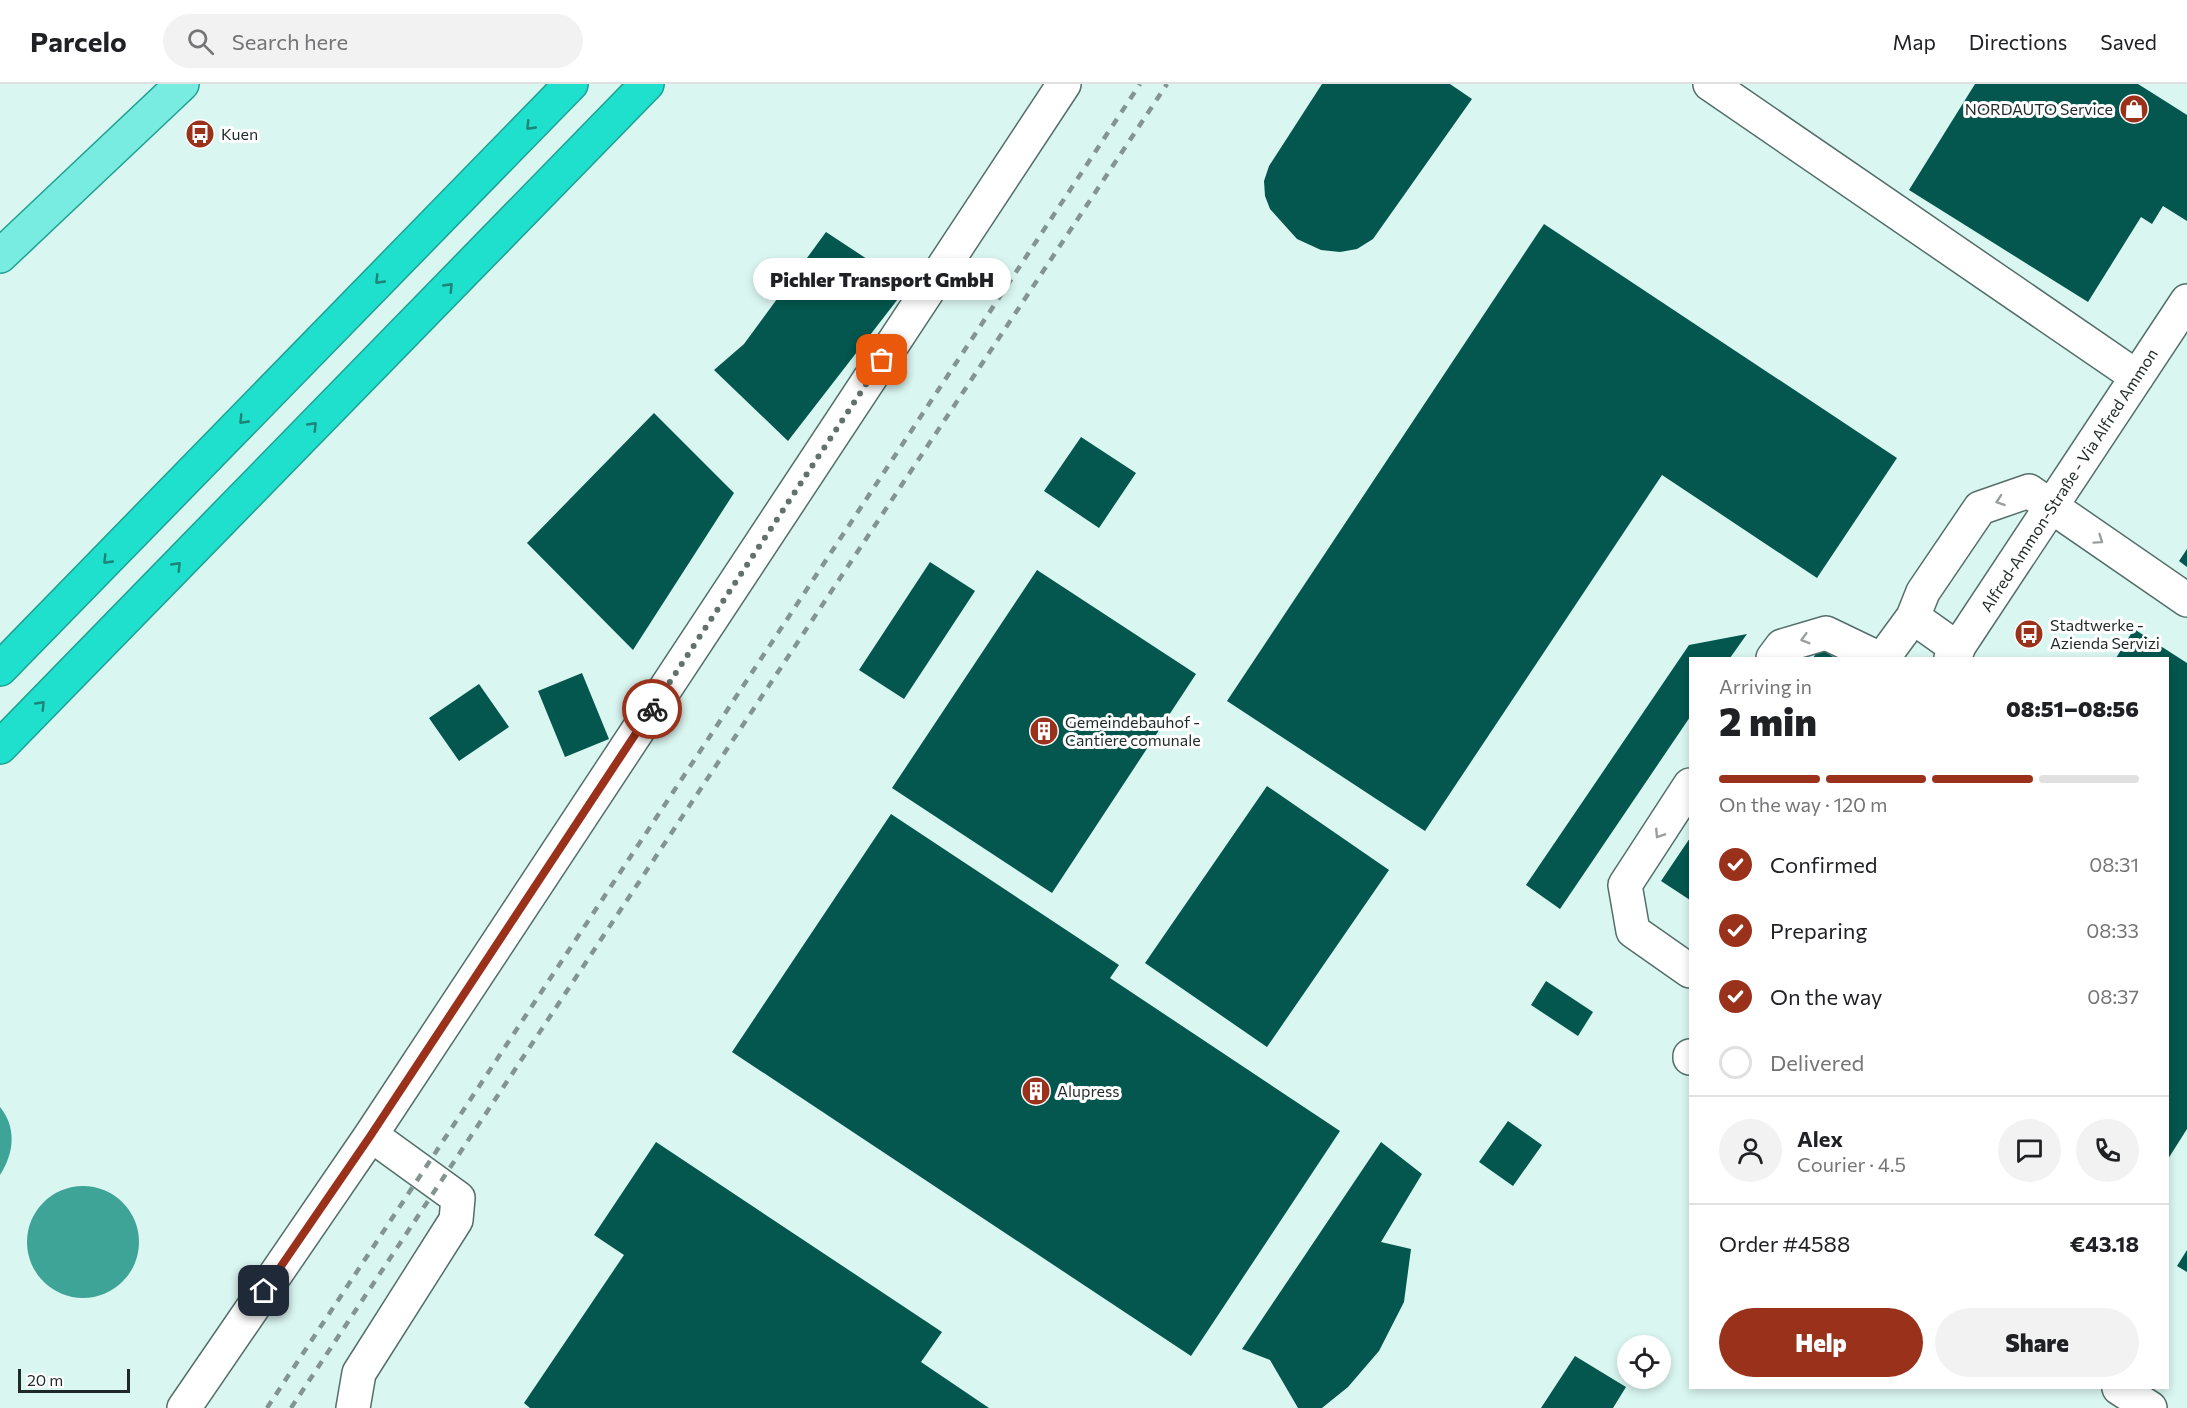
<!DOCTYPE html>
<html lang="en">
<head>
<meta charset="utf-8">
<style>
	:root { --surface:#fff; --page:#f2f2f2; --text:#202124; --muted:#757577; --line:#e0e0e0; --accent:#9a311b }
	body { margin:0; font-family:Commissioner,sans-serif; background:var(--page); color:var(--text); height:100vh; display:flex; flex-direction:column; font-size:22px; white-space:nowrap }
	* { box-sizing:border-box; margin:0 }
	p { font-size:20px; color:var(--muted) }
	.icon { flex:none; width:33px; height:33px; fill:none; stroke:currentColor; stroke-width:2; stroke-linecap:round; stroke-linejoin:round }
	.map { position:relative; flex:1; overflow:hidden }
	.details { position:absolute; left:1689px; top:573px; width:480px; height:732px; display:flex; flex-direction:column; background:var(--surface); border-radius:0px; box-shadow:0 3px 9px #0003 }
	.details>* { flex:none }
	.controls { position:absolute; left:1617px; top:1251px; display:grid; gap:12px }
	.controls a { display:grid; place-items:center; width:54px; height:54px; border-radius:50%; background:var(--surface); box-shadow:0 3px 9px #0003; font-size:30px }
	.scale { position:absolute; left:18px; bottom:15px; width:112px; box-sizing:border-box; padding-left:6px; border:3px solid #1f2927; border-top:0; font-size:16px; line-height:21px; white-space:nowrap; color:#1f2927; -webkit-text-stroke:4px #fff; paint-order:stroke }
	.pin { position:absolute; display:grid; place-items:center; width:51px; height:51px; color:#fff; margin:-26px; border-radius:12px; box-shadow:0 3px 9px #0006 }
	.courier { position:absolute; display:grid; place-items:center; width:60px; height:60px; margin:-30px; border:4px solid #9a311b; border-radius:50%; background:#fff; color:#222; box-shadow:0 2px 8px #0007 }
	.bubble { position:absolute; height:42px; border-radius:21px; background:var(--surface); box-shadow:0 3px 9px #0003; font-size:20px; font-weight:800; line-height:42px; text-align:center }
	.headline em { font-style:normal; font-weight:800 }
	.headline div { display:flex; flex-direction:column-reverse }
	.headline { display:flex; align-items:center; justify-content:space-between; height:102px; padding:0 30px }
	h1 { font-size:39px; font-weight:800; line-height:45px }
	.bar { display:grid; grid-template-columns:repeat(4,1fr); gap:9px 6px; align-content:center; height:72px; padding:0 30px }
	.bar i { height:8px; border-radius:4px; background:var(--line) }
	.bar .on { background:var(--accent) }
	.bar p { grid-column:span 4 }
	.line { display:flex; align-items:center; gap:15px; padding:0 30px; border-top:2px solid var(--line) }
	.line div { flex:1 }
	.round { display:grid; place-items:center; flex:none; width:63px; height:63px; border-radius:32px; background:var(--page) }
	ol { padding:0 30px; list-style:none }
	li { display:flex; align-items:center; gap:18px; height:66px }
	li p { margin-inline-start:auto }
	li .icon { padding:6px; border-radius:50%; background:var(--accent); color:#fff; stroke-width:4 }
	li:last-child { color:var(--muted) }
	li i { width:33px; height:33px; border:3px solid var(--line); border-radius:50% }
	.primary-button { display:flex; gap:12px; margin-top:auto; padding:12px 30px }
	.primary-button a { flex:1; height:69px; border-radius:36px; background:var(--accent); color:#fff; font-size:24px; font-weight:800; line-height:69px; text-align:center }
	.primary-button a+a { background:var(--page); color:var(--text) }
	header { display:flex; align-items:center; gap:36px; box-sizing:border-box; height:84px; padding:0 30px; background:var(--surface); border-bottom:2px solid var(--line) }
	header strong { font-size:28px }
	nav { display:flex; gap:33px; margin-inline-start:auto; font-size:21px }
	.search { width:420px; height:54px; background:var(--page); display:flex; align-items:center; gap:15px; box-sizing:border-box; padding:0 21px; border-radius:33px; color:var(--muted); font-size:22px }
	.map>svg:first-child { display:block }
	.water { fill:#3ea497 }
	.building { fill:#03574e }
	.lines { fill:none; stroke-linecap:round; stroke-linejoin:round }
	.minor-casing { stroke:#546e69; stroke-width:36 }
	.major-casing { stroke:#1ea092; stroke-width:36 }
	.highway-casing { stroke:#1ea092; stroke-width:36 }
	.minor { stroke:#fff; stroke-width:33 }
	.major { stroke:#78ece0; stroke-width:33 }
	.highway { stroke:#1ee0cc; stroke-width:33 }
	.rail { stroke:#829591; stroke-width:4.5; stroke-dasharray:8 8; stroke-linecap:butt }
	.oneway { stroke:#1e847a }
	.oneway2 { stroke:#9a9f9e }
	.done { stroke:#60716e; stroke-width:6; stroke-dasharray:0 10.8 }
	.route { stroke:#9a311b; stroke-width:8 }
	.labels { text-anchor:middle; stroke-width:6; stroke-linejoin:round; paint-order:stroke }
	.poi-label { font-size:16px; fill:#1f2927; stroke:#fff; text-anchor:start }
	.street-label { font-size:16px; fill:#1f2927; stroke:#fff }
</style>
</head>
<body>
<header>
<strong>Parcelo</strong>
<div class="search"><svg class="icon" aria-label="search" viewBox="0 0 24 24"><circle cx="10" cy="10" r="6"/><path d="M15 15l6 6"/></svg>Search here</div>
<nav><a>Map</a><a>Directions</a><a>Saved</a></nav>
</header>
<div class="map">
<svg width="2187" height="1324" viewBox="0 0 2187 1324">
	<rect width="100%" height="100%" fill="#daf6f1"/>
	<!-- water -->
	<path class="water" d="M0,1023c17,21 14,46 0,68z
		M27 1158a56 56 0 1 1 112 0a56 56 0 1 1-112 0Z"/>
	<!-- building -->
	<path class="building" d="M1322,0h128l22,15 -99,140 -16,10 -17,3 -19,-2 -24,-11 -27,-30 -5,-13 -1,-15 5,-15z
		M1975,0h163l27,17 22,14v106l-24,-15 -11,18 -11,-7 -53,85 -179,-112z
		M1544,140l353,234 -80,120 -155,-103 -237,356 -198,-130z
		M826,148l82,54 -120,155 -74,-71 30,-26z
		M654,329l80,80 -101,157 -106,-107z
		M1081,353l55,36 -37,55 -55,-37z
		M2187,465v18l-8,-6z
		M930,478l45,29 -71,108 -45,-29z
		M1037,486l159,104 -144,219 -160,-105z
		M2134,545l53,34v466l-19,30v-501h-52z
		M1747,550l-17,24h-40v59l-130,192 -34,-24 163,-240z
		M1820,564l15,10h-22z
		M582,589l27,66 -44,18 -27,-66z
		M479,600l30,43 -50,34 -30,-43z
		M1267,702l122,84 -122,177 -122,-84z
		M891,730l228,151 -9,13 230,153 -149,225 -459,-304z
		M1690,754v62l-29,-19z
		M1546,897l47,31 -15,24 -47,-31z
		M1508,1037l34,24 -29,41 -34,-24z
		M656,1058l286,190 -21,30 68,46h-459l-6,-5 100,-148 -30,-20z
		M1381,1058l41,32 -41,68 30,7 -7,53 -25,49 -31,36 -26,21h-24l-28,-48 -28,-11z
		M2187,1166v22l-10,-6z
		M1575,1272l51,31 -13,21h-72z"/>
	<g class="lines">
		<!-- minor casing -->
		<g class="minor-casing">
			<path id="minor" d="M1710,0l427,293
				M1958,565l-45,-32 10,-25 57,-84 49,-17 158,109
				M1773,574l9,-12 44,-13 52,25
				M1883,574l30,-41
				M1951,574l236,-357
				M1690,701l-65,100 8,46 57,40
				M1690,972v2
				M2119,1304l31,20
				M184,1324l187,-273 693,-1051
				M353,1324l6,-35 97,-153 2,-22 -87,-63"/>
		</g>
		<!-- major casing -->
		<g class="major-casing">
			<path id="major" d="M0,172l182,-172"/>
		</g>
		<!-- highway casing -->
		<g class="highway-casing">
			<path id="highway" d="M0,585l571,-585
				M0,663l647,-663"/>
		</g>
		<!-- minor -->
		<use href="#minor" class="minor"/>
		<!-- major -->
		<use href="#major" class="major"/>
		<!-- highway -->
		<use href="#highway" class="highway"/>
		<!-- rail -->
		<path class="rail" d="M267,1324l873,-1324
			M291,1324l876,-1324"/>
	</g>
	<!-- one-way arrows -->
	<defs><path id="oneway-chevron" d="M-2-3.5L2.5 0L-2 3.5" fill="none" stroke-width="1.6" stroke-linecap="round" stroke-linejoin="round" transform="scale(1.5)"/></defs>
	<g class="oneway">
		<use href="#oneway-chevron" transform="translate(530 42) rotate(134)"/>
		<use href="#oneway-chevron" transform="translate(379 196) rotate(134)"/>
		<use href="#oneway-chevron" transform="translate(449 203) rotate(-46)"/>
		<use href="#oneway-chevron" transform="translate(243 336) rotate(134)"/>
		<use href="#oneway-chevron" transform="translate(313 342) rotate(-46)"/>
		<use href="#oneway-chevron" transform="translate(107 476) rotate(134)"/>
		<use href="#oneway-chevron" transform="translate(177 482) rotate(-46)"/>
		<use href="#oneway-chevron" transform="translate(41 621) rotate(-46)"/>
	</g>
	<g class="oneway2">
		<use href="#oneway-chevron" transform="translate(2000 417) rotate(161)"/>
		<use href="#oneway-chevron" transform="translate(2099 456) rotate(35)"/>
		<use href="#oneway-chevron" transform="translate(1805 555) rotate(164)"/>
		<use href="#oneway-chevron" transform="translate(1659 750) rotate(123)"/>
	</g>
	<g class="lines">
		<!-- done -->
		<path class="done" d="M652,625l230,-349"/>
		<!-- route -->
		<path class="route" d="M264,1207l107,-156 281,-426"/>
	</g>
	<!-- icons -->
	<defs>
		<g id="shop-disc" transform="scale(1.5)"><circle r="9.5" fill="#9a311b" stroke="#fff"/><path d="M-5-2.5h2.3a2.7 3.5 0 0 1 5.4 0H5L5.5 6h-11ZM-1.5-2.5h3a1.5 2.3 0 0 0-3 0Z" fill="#fff"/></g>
		<g id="bus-disc" transform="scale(1.5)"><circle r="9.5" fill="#9a311b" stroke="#fff"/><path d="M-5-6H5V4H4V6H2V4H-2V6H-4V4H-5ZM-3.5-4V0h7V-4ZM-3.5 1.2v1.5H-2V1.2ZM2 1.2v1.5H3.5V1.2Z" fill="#fff"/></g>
		<g id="building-disc" transform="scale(1.5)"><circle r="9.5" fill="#9a311b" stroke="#fff"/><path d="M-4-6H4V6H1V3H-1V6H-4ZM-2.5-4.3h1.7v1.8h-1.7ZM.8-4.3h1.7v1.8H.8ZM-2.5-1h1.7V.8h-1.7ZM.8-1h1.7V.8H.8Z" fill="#fff"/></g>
	</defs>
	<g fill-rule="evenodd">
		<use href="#shop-disc" x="2134" y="25"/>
		<use href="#bus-disc" x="200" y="50"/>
		<use href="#bus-disc" x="2029" y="550"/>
		<use href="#building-disc" x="1044" y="647"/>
		<use href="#building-disc" x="1036" y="1007"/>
	</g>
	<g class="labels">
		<!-- poi labels -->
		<g class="poi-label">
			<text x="2113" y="31" text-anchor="end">NORDAUTO Service</text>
			<text x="221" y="56">Kuen</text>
			<text x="2050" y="547">Stadtwerke -<tspan x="2050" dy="18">Azienda Servizi</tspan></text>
			<text x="1065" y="644">Gemeindebauhof -<tspan x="1065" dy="18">Cantiere comunale</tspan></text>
			<text x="1057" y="1013">Alupress</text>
		</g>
		<!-- street labels -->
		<g class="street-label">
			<text transform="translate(2069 396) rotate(-57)" y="6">Alfred-Ammon-Straße - Via Alfred Ammon</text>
		</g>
	</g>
</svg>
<div class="controls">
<a><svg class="icon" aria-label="locate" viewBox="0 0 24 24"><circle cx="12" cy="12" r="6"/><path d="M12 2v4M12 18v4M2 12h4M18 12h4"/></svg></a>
</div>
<div class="scale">20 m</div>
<div class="pin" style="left:882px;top:276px;background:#ea580c"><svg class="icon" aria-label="bag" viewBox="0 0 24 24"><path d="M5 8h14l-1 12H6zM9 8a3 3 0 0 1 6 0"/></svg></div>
<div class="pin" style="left:264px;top:1207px;background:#1f2937"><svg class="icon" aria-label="home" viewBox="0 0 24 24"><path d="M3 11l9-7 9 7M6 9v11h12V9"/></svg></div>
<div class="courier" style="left:652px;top:625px"><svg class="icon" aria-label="bike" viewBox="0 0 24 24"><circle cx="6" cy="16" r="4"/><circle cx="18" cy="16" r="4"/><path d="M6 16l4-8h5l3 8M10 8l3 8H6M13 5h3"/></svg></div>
<div class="bubble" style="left:753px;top:174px;width:258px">Pichler Transport GmbH</div>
<section class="details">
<div class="headline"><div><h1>2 min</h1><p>Arriving in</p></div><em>08:51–08:56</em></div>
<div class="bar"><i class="on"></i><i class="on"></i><i class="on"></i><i></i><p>On the way · 120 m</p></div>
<ol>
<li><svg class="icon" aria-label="check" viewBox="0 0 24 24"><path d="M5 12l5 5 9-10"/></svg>Confirmed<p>08:31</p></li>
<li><svg class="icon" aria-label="check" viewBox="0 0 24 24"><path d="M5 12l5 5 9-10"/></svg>Preparing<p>08:33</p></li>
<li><svg class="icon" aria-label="check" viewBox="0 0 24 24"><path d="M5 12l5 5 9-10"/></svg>On the way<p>08:37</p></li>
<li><i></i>Delivered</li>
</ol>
<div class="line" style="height:108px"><a class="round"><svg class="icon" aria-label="person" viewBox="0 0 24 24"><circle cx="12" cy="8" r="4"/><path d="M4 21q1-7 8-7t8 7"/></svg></a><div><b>Alex</b><p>Courier · 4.5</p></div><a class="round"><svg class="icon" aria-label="chat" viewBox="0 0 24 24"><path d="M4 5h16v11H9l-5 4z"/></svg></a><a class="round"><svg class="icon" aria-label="phone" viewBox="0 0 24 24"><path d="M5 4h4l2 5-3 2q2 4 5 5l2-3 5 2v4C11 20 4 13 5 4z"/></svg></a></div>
<div class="line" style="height:78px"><div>Order #4588</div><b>€43.18</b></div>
<div class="primary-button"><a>Help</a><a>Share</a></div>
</section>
</div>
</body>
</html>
